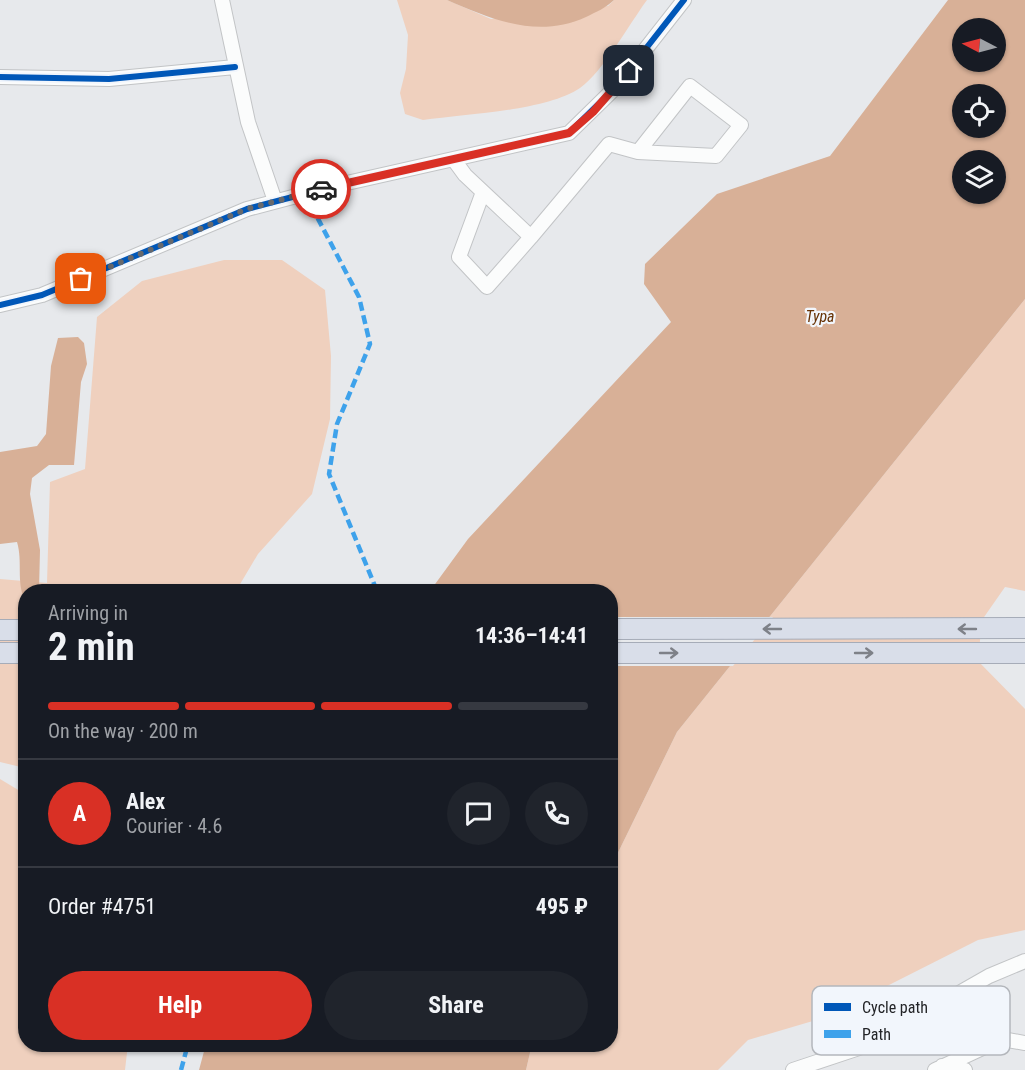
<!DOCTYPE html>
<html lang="en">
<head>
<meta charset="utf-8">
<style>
	:root { --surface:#171b24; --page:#20242c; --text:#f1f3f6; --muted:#9ea1a6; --line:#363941; --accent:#d93025 }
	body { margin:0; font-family:"Roboto Condensed",sans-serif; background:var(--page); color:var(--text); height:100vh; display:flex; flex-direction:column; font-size:22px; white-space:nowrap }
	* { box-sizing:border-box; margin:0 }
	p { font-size:20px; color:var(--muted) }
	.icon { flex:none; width:33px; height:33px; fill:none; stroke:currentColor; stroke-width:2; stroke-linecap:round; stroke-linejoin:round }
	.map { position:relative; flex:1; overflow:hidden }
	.sheet { position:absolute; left:18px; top:584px; width:600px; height:468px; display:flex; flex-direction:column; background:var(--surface); border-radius:24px; box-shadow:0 2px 4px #0004 }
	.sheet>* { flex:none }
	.needle { width:39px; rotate:276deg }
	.controls { position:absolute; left:952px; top:18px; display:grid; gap:12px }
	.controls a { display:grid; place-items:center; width:54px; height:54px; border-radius:50%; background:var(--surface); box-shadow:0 2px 4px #0004; font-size:30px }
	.pin { position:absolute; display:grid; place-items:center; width:51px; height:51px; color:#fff; margin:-26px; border-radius:12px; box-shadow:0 3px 9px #0006 }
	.courier { position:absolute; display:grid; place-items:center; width:60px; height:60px; margin:-30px; border:4px solid #d93025; border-radius:50%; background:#fff; color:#222; box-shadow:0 2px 8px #0007 }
	.overview em { font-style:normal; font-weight:700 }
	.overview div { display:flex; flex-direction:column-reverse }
	.overview { display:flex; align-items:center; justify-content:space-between; height:102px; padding:0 30px }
	h1 { font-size:39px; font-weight:700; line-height:45px }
	.bar { display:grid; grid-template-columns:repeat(4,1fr); gap:9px 6px; align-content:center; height:72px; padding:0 30px }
	.bar i { height:8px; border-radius:4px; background:var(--line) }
	.bar .current { background:var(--accent) }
	.bar p { grid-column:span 4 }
	.line { display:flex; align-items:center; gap:15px; padding:0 30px; border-top:2px solid var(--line) }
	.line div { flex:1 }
	.round { display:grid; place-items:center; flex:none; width:63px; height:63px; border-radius:32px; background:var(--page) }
	.cta { display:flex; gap:12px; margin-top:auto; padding:12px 30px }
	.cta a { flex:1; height:69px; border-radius:36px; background:var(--accent); color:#fff; font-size:24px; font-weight:700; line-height:69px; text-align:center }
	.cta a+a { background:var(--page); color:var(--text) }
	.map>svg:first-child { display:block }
	.green { fill:#efd0be }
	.water { fill:#d8b097; fill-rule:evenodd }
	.pier { fill:#e7e9ec }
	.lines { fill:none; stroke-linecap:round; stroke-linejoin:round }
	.minor-casing { stroke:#c2c4c6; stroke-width:16 }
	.highway-casing { stroke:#a6acb8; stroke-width:22 }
	.minor { stroke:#fbfcfc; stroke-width:14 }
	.highway { stroke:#d9dee9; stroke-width:20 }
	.quiet { stroke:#3ea2eb; stroke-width:4.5; stroke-dasharray:9 4.5; stroke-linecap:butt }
	.cycleway-casing { stroke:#f2f6fc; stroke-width:10 }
	.cycleway { stroke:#0057b8; stroke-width:6 }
	.oneway { stroke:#7e8188 }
	.done { stroke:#68696c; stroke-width:6; stroke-dasharray:0 10.8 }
	.route { stroke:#d93025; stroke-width:8 }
	.labels { text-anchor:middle; stroke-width:4.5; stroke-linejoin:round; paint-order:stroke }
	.water-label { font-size:16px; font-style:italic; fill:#673205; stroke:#f2f6fc }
	.key { fill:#f2f6fc; stroke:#b4b7bc; stroke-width:1.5 }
	.key-label { font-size:16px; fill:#232427 }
</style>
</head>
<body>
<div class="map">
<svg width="1025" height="1070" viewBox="0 0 1025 1070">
	<rect width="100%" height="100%" fill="#e7e9ec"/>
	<!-- green -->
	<path class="green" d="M397,0h50l44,19 117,-13 6,-6h33c-17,23 -45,73 -67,88 -34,23 -114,26 -157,32l-18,-6 -5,-21 6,-24 2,-34z
		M224,260h58l43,30 6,66 -1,63 -18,75 -54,60 -22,37h-210l-1,177 -25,-6v-183l47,4 3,-101 35,-13 12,-152 45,-36z
		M1025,299v292l-20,-4 -23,33 -4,41 47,48v221l-47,10 -89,45 -49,28 -92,27 -30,30h-192l6,-26h78l1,-177 66,-135z
		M0,779l25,15 1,250h102l-3,26h-125z"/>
	<!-- water -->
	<path class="water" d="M447,0h167c-8,8 -18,12 -28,17 -48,22 -93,3 -139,-17z
		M948,0h77v299l-348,433 -66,135 -1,-276h-180l38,-52 203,-217 -27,-38 1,-20 72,-70 113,-38zM963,28h33v34h-33zM963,94h33v34h-33zM963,160h33v34h-33z
		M78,337l6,6 3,21 -6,18 -7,83h-25l-17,13 -2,16 10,56 -1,41h-13l-1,9c-9,-18 -2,-38 -8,-58l-17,2v-92l37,-6 9,-12 5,-68 7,-28z
		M206,1044h326l-6,26h-327z"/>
	<!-- pier -->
	<path class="pier" d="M611,617h162l-40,49h-123z"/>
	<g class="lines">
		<!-- minor casing -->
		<g class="minor-casing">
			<path id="minor" d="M222,0l26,122 27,79
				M0,77l109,2 126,-12
				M454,160l11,15 66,62 78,-93 29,8 78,4 25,-31 -51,-39 -52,66
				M483,192l-24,65 28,30 44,-50
				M0,305l42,-10 205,-86 91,-24 231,-52 46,-45 69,-88
				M942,1066l23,4
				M793,1070l75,-25 121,-69 36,-15
				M935,1070l67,-31 23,4"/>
		</g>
		<!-- highway casing -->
		<g class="highway-casing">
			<path id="highway" d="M610,629l415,-1
				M0,630h26
				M0,653h26
				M610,653h415"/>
		</g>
		<!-- minor -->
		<use href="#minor" class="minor"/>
		<!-- highway -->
		<use href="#highway" class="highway"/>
		<!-- quiet -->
		<path class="quiet" d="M305,194l54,103 11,47 -33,80 -8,50 48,117
			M181,1070l7,-26"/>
		<!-- cycleway casing -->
		<g class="cycleway-casing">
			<path id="cycleway" d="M0,77l109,2 126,-12
				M0,305l42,-10 205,-86 91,-24 231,-52 46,-45 69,-88"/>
		</g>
		<!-- cycleway -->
		<use href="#cycleway" class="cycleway"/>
	</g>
	<!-- one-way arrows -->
	<defs><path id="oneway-shaft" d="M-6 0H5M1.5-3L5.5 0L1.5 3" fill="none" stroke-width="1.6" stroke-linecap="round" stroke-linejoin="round" transform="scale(1.5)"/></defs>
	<g class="oneway">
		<use href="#oneway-shaft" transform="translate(772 629) rotate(180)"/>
		<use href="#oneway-shaft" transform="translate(967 629) rotate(180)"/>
		<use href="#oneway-shaft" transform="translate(669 653)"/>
		<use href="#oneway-shaft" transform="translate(864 653)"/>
	</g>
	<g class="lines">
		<!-- done -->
		<path class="done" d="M81,279l166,-70 74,-20"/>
		<!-- route -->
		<path class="route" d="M321,189l248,-56 24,-21 36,-41"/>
	</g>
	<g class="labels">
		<!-- water labels -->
		<g class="water-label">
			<text x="820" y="322">Тура</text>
		</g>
	</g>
	<!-- legend -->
	<rect x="812" y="986" width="198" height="69" rx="9" class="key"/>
	<rect x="824" y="1003" width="27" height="8" fill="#0057b8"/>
	<rect x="824" y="1030" width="27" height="8" fill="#3ea2eb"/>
	<g class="key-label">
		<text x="862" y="1013">Cycle path</text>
		<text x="862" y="1040">Path</text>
	</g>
</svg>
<div class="controls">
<a><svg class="needle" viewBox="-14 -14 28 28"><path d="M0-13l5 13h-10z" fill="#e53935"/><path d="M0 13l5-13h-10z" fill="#9ea1a6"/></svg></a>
<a><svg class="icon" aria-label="locate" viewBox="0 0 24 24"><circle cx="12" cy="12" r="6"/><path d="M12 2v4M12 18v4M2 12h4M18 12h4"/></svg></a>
<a><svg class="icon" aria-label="layers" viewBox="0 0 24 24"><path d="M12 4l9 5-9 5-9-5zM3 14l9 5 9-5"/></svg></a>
</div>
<div class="pin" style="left:81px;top:279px;background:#ea580c"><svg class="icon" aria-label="bag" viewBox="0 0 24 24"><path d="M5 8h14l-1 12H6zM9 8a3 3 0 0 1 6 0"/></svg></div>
<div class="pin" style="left:629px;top:71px;background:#1f2937"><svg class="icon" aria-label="home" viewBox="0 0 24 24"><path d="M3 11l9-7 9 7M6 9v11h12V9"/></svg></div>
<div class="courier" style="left:321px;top:189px"><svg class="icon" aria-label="car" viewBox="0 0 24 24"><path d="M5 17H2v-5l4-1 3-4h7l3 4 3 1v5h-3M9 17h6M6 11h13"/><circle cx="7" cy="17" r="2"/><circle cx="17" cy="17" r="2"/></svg></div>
<section class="sheet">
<div class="overview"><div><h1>2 min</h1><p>Arriving in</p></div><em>14:36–14:41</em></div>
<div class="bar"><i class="current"></i><i class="current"></i><i class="current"></i><i></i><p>On the way · 200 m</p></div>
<div class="line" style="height:108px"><b class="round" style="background:var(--accent);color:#fff">A</b><div><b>Alex</b><p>Courier · 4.6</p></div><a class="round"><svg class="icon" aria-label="chat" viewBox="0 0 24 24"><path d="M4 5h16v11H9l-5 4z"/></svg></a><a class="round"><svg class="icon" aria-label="phone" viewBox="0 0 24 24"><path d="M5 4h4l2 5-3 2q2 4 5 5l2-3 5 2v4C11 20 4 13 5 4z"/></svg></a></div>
<div class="line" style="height:78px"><div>Order #4751</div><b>495 ₽</b></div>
<div class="cta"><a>Help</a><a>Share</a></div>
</section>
</div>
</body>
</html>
